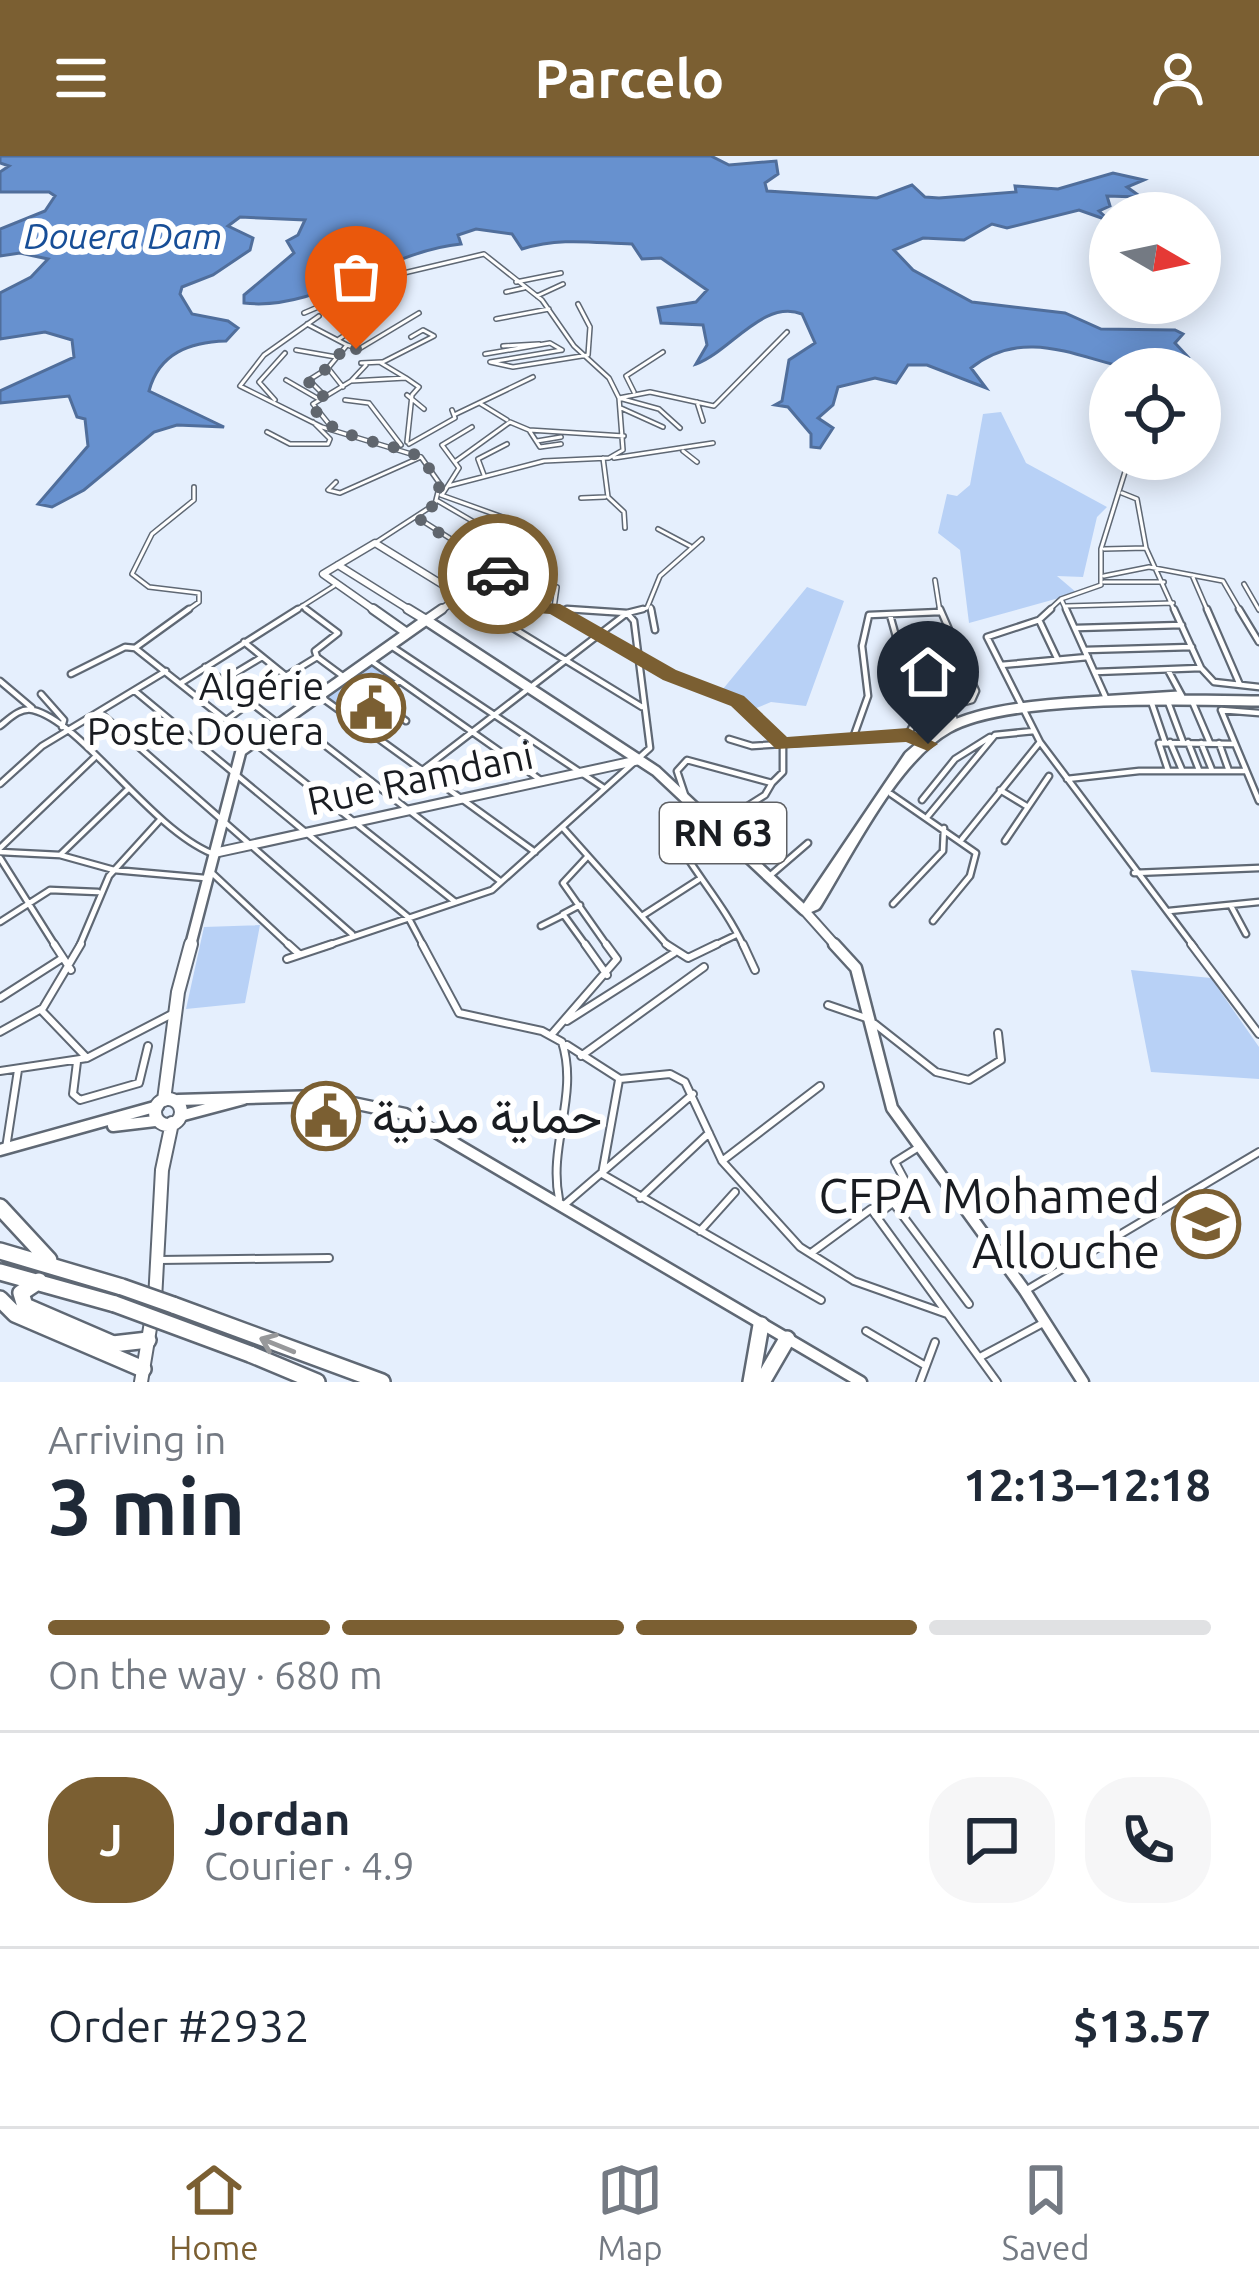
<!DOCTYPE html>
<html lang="en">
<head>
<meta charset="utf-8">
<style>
	:root { --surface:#fff; --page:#f6f6f7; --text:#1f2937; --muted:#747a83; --line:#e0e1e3; --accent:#7b5f32 }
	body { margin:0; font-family:Ubuntu,Vazirmatn,sans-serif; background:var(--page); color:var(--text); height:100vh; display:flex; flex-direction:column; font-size:45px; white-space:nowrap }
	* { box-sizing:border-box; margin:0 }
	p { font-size:39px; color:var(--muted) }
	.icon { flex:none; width:66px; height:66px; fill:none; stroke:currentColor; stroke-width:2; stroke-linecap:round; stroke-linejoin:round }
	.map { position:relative; height:1226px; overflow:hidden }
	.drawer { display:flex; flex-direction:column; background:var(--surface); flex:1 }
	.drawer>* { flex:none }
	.needle { width:78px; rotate:99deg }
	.tools { position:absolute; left:1089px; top:36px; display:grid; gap:24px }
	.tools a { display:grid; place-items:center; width:132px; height:132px; border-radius:50%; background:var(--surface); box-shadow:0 6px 30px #0003; font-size:60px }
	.pin { position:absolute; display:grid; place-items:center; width:102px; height:102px; color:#fff; margin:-123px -51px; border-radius:50% 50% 50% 0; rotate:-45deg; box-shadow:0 0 12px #0007 }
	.pin .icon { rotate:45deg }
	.courier { position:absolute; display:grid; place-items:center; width:120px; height:120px; margin:-60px; border:9px solid #7b5f32; border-radius:50%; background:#fff; color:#222; box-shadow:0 3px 15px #0007 }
	.overview em { font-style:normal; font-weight:700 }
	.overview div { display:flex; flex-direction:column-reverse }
	.overview { display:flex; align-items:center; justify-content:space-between; height:204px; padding:0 48px }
	h1 { font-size:78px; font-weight:700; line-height:90px }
	.bar { display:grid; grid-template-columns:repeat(4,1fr); gap:18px 12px; align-content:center; height:144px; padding:0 48px }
	.bar i { height:15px; border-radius:9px; background:var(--line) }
	.bar .active { background:var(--accent) }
	.bar p { grid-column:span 4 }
	.line { display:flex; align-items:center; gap:30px; padding:0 48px; border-top:3px solid var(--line) }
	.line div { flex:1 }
	.round { display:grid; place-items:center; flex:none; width:126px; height:126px; border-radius:48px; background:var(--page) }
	header { display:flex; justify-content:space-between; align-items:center; height:156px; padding:0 48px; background:var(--accent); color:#fff; font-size:54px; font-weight:700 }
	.dock { display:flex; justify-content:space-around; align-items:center; height:168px; border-top:3px solid var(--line); background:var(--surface); font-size:33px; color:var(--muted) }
	.dock a { display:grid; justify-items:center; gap:6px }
	.dock .active { color:var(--accent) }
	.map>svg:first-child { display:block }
	.green { fill:#b8d1f6 }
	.water { fill:#6791cf; stroke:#506e9b; stroke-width:3 }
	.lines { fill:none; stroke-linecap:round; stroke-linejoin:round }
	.street-far2-casing { stroke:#5f6874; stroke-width:6 }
	.street-far1-casing { stroke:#5f6874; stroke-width:9 }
	.street-casing { stroke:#5f6874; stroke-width:10 }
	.secondary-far2-casing { stroke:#5f6874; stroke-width:9 }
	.secondary-far1-casing { stroke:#5f6874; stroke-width:12 }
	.secondary-casing { stroke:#5f6874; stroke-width:15 }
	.primary-far1-casing { stroke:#5f6874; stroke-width:14 }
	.primary-casing { stroke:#5f6874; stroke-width:16 }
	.highway-casing { stroke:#5f6874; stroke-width:20 }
	.street-far2 { stroke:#fff; stroke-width:3 }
	.street-far1 { stroke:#fff; stroke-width:4.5 }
	.street { stroke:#fff; stroke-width:6 }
	.secondary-far2 { stroke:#fff; stroke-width:6 }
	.secondary-far1 { stroke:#fff; stroke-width:8 }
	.secondary { stroke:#fff; stroke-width:10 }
	.primary-far1 { stroke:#fff; stroke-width:9 }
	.primary { stroke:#fff; stroke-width:12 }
	.highway { stroke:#fff; stroke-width:15 }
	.highway-bridge-casing { stroke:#5f6874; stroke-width:20; stroke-linecap:butt }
	.highway-bridge { stroke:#fff; stroke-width:15 }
	.oneway { stroke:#98999b }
	.route { fill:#7b5f32 }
	.done { stroke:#60666e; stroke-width:12; stroke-dasharray:0 21.6 }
	.labels { text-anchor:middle; stroke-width:12; stroke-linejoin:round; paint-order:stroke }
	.far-water-label { font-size:36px; font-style:italic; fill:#174e97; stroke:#fff }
	.shield { fill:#fff; stroke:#5e6064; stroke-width:3 }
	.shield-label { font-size:36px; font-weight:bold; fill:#191c21 }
	.poi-label { font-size:39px; fill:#191c21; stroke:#fff; text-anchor:end }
	.street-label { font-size:39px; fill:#191c21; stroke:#fff }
	.near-poi-label { font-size:48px; fill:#191c21; stroke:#fff; text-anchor:start }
</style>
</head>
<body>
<header><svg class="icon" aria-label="menu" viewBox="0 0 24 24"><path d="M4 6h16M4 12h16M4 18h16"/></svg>Parcelo<svg class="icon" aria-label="person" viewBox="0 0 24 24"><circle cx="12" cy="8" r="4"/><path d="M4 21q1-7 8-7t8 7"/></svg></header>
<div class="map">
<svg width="1259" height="1226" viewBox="0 0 1259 1226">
	<rect width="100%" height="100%" fill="#e5effd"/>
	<!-- green -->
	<path class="green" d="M1001,256l25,51 81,44 -10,10 -14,60 -26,-1 20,17 -108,30 -9,-73 -22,-17 9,-39 10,2 13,-11 13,-71z
		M807,431l37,14 -38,105 -35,-4 -17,7 -9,-12 -22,-8z
		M370,508l23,17 -45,32 -24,-17z
		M260,769l-15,78 -59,6 18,-82z
		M1131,814l80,8 48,69v32l-108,-7z"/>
	<!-- water -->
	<path class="water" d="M0,0h711l18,9 47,-4 2,13 -13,9 2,8 110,7 35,-13 13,12 14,1 77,-6 -1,-6 43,3 55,-16 31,7 -17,7 14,10 -34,-1 3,10 -11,5 11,10 -31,-11 -72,18 -15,-4 -28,16 -41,-2 -29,12 19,20 59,32 93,11 36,16 74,1 8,4 -8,9 13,14c-10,3 -15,10 -24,12 -57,11 -126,-54 -193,-1l15,20 -59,-23h-19l-12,18 -21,-5 -37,9 -5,18 -15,13 15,10 -13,20 -9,-1v-13l-23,-27 -13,-2 7,-4 7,-41 26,-17 -13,-29c-39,-15 -71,37 -106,50l11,-19 -4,-20 -42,-2 -3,-15 38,-6 11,-12 -46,-32 -19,1 -10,-15c-39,-1 -70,-7 -110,5l-10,-15 -36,-5 -18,6 3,9c-74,7 -144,68 -217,59v-8l50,-42 -7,-12 11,-6 7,-15 -65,-3 -12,9 25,12 -3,12 -37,25 -31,12 -2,7 12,20 36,7 10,7 -12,13c-36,1 -67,12 -77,50l75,36 -47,-2 -23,7 -70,58 -32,17 -14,-3 50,-58 -3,-27 -8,-2 -8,-21 -69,7v-12l74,-34 -2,-17 -27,-8 -45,7v-46l31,-16 17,-18 -28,-6 -20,3v-27l45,-18 10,-15 -6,-4h-49v-20l9,-6 -9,-3z"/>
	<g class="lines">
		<!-- street-far2 casing -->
		<g class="street-far2-casing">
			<path id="street-far2" d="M516,126l45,-9
				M506,136l18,-4
				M537,140l26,-12
				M304,157l87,-37 93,-22 58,46 32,46 35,32 10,20 4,52 -14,8 -65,3 -96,25
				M319,160l-55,39 -24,31 82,41 99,30 19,27 -5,20 -60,39
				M496,163l53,-10
				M307,168l40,21 -19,23 15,19
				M339,183l51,-34
				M347,189l12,4 60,-36
				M503,190l36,-2
				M296,194l40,7
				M562,194l-72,12 23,5 75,-12 2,-28 -12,-23
				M485,198l65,-11 12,7
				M361,207l21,-1
				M406,222l13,9 -7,8 -5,47
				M286,224l31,18
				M351,225l15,-16
				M634,236l-8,-16 37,-24
				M322,237l-13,-13 19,-12
				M407,239l17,14
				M619,242l31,-6 64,14 73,-74
				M619,242l40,11 21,19
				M275,244l-16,-18 26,-29
				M345,244l24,3 32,42
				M697,246l6,19
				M481,248l26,16
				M621,252l42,19
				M456,258l77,-37
				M333,273l-20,-25 38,-23 55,-3 -25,-15 53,-27 -11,-6 -12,7
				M529,274l95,6
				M267,276l23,12h38l2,-5 -17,-17
				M537,285l24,-4
				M409,288l46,-26 -3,-8
				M683,295l14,11
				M603,302l5,39 16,15 1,16
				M614,302l99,-15
				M456,305l54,-39 19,8 11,17 21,-3
				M484,319l-6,-16 29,-15
				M336,326l-8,8 12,3 81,-36
				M1122,337l15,6 9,49 29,64
				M441,339l78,28
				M442,339l17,-27 -17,-23 30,-18
				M581,342l24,-1
				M438,345l48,28
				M418,362l69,44 43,45 31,5
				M658,373l32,17
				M1104,393l42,-1
				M478,399l54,-26
				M1192,419l16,37
				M1104,420l45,-9 74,14 18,31
				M935,424l5,32
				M1104,426h60
				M539,428l18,3 -3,21 57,4
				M1244,428l15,26
				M447,433l40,-27
				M463,441l24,15
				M1061,443l6,13
				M302,450l8,6
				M477,450l31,-19
				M1066,450l107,-3
				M651,451l1,5
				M185,456l14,-10v-9l-50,-6 -17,-13 20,-40 42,-34v-13
				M293,456l41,-26
				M631,456l16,-4 13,-32 42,-37
				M1047,456l14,-13 40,-14v-36l28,-90"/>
		</g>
		<!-- street-far1 casing -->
		<g class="street-far1-casing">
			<path id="street-far1" d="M306,453l32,24 -23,18 2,6
				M482,453l160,98
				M556,453l114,66 68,26 45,43 125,-9 15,7
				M567,453l60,4
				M651,453l4,21
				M1051,453l-12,11 -52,17 53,105 154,205
				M1066,453l40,89
				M1174,453l27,59 13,14 45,5
				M1207,453l33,76
				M1239,453l20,33
				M890,459l28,100 -10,20
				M1039,464l18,38
				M1076,472l106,-3
				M244,486l42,34 31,-19 27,20
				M135,492l319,253
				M394,492l210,140
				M1085,494l107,-3
				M370,504l172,121
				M1001,509l87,-8
				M205,511l71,55
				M1168,514l14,26
				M1095,516l106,-4
				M71,518l54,-27 10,1 54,-39
				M0,525l32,27
				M222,525l40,-24
				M181,527l117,-74
				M135,535l273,226 16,30
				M41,538l23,26 -2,7
				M321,541l214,155
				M376,543l30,22
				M1192,545l18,42
				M1168,546l15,40
				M1152,548l13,38
				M99,556l253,222
				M1259,557l-38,-3 38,91
				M350,559l49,-34
				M918,559l54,-15 4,-9 -36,-82
				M228,563l58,-43
				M291,563l209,162
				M0,570c9,-7 20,-19 33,-16 49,12 116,117 178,143
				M853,582l15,-42 -6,-50 7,-31 71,-3
				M1170,586l12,28
				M1188,586l11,28
				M1201,587l11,27
				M1219,587l10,28
				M1168,614l-9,-27 76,1
				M1067,623l72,-8h107
				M0,628l42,-38 124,-75
				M1000,634l28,17
				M891,638l85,59 -6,23 -37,45
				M685,639l-8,-24 10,-11 85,23 11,-11v-28l-31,2 -23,-7
				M389,640l238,-183 16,-4
				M922,644l33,-41 35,-22
				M741,656l27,29 -21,16
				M928,660l67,-81 39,-4
				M716,670l49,-31 7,-12
				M563,672l25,28 -25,27 45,64
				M671,675c23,42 53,73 73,116
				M762,675l18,-12
				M962,683l78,-97
				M1005,685l44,-65
				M0,692l94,-90
				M0,696l60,3 67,-65
				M60,699l54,15 91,8
				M588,700l81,91
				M0,702l56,89
				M212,717l79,74
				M1134,717l125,-5
				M772,718l36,-31
				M893,748l50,-53 1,-23
				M580,749l-17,9 24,33
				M1231,750l15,28
				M1169,755l90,-9
				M642,760l56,-36
				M0,766l50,-32 48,2
				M541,770l22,-11
				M79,791l30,-71 50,-55
				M323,791l169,-57 158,-142 -16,-127 -7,-8
				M711,791l25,-12"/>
		</g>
		<!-- street casing -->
		<g class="street-casing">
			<path id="street" d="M54,788l17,26
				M288,788l11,10
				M422,788l37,69 83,18 20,11c17,53 -14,103 -3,157
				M585,788l22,31
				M666,788l22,14 29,-14
				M743,788l12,26
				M1191,788l68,90
				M287,803l45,-15
				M0,842l61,-39
				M828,849l38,13
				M41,854l46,48
				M567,865l107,-68
				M875,868l61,48 33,8 32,-20 -3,-27
				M0,876l43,-24 38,-64
				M552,878l65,-75 -11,-15
				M567,889l53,34 50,-5 15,8 37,79 78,86 54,34 93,33
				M581,900l123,-89
				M77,906l-4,32 7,6 59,-17 9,-37
				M0,915l87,-13 85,-44
				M619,924l-17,94 219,126
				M6,992l12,-78
				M722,1005l98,-75
				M640,1042l69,-65
				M894,1048l75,100
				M563,1050l130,-112
				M878,1058l32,-24 -15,-28 24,-15
				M700,1075l35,-39
				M811,1097l60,-44 126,173
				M159,1104l170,-2
				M1025,1135l234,-139
				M866,1175l60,35
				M982,1200l63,-34
				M920,1226l15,-40"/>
		</g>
		<!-- secondary-far2 casing -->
		<g class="secondary-far2-casing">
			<path id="secondary-far2" d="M338,409l75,47
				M338,409l-15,9 54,38
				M338,409l37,-22 86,53 -23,16"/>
		</g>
		<!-- secondary-far1 casing -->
		<g class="secondary-far1-casing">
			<path id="secondary-far1" d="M373,453l34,24
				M408,453l18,11 16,-11
				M214,697l425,-93
				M804,754l33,37"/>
		</g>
		<!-- secondary casing -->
		<g class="secondary-casing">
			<path id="secondary" d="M834,788l22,24 36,140 133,183 58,91
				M178,944l142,-4 85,18 456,268
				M180,960l64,-17
				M113,970l42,-5
				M0,994l158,-44"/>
		</g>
		<!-- primary-far1 casing -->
		<g class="primary-far1-casing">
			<path id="primary-far1" d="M1100,545l79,-5
				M807,751l102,-151 43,-37
				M190,791l51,-196 185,-131 230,151 148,139 12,-5c32,-52 78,-147 132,-177 60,-34 238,-28 311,-27"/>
		</g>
		<!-- primary casing -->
		<g class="primary-casing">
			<path id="primary" d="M155 956a13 13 0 1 1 26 0a13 13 0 1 1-26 0Z
				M164,944l14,-108 13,-48
				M155,1144l7,-130 10,-47
				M141,1226l11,-66"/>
		</g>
		<!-- highway casing -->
		<g class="highway-casing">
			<path id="highway" d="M0,1051l49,53
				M0,1095l122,36
				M0,1116l115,32
				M39,1125l-18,12 4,13 88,38 35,-4
				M0,1143l15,15 128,55
				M173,1149l209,77
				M250,1198l67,28
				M751,1226l10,-57
				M762,1226l25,-43"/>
		</g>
		<!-- street-far2 -->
		<use href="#street-far2" class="street-far2"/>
		<!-- street-far1 -->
		<use href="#street-far1" class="street-far1"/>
		<!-- street -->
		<use href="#street" class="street"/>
		<!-- secondary-far2 -->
		<use href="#secondary-far2" class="secondary-far2"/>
		<!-- secondary-far1 -->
		<use href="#secondary-far1" class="secondary-far1"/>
		<!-- secondary -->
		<use href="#secondary" class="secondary"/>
		<!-- primary-far1 -->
		<use href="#primary-far1" class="primary-far1"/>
		<!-- primary -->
		<use href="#primary" class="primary"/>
		<!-- highway -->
		<use href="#highway" class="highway"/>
		<!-- highway-bridge casing -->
		<g class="highway-bridge-casing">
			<path id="highway-bridge" d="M122,1131l51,18
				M115,1148l135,50"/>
		</g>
		<!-- highway-bridge -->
		<use href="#highway-bridge" class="highway-bridge"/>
	</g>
	<!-- one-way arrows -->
	<defs><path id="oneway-shaft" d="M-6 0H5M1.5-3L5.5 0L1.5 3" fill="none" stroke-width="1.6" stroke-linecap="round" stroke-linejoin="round" transform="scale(3)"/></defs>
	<use class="oneway" href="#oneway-shaft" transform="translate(277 1189) rotate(-158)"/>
	<!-- route -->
	<path class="route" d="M498,412l36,34 26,2 116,66 68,26 43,41 121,-9 30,16 -10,7 -22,-9 -130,7 -45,-43 -68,-26 -113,-66 -26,-2 -34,-38z"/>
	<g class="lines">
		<!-- done -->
		<path class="done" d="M356,193l-9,-4 -19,23 -18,10 -1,6 15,11 -11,9c10,36 81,37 111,55l16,30 -5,15 -17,14 80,56"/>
	</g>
	<!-- icons -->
	<defs>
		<g id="civic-ring" transform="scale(3.45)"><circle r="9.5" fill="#fff" stroke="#7b5f32" stroke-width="1.5"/><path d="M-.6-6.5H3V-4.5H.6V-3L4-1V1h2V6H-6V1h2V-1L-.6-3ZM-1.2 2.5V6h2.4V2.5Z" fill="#7b5f32"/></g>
		<g id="university-ring" transform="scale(3.45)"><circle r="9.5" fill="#fff" stroke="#7b5f32" stroke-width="1.5"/><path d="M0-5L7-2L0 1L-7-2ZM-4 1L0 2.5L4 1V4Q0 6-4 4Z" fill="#7b5f32"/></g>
	</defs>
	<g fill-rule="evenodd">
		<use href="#civic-ring" x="371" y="552"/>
		<use href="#civic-ring" x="326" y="960"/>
		<use href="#university-ring" x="1206" y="1068"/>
	</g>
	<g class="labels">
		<!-- far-water labels -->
		<g class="far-water-label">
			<text x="123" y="93">Douera Dam</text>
		</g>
		<!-- shield labels -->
		<rect class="shield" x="660" y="647" width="126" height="60" rx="9"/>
		<g class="shield-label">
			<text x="723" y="690">RN 63</text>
		</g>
		<!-- poi labels -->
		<g class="poi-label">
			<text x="324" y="544">Algérie<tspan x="324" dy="45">Poste Douera</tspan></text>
		</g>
		<!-- street labels -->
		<g class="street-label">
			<text transform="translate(420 622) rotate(-12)" y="14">Rue Ramdani</text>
		</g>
		<!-- near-poi labels -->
		<g class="near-poi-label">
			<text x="372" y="977">حماية مدنية</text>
			<text x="1160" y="1057" text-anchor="end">CFPA Mohamed<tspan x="1160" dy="55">Allouche</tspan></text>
		</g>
	</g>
</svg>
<div class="tools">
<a><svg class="needle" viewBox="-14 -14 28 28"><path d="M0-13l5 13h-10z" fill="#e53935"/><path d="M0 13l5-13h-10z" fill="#747a83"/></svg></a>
<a><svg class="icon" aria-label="locate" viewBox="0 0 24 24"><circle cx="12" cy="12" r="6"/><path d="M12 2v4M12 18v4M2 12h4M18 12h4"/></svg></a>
</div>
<div class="pin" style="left:356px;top:193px;background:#ea580c"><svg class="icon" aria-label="bag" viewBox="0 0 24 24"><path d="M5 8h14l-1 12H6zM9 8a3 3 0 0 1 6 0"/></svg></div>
<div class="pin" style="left:928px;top:588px;background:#1f2937"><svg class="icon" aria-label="home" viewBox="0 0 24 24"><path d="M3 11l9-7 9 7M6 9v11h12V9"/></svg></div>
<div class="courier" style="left:498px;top:418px"><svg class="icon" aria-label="car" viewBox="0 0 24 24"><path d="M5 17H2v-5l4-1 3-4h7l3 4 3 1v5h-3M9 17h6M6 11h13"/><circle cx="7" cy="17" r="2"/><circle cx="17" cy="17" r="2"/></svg></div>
</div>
<section class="drawer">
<div class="overview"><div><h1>3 min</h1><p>Arriving in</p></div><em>12:13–12:18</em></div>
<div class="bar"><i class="active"></i><i class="active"></i><i class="active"></i><i></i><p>On the way · 680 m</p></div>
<div class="line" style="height:216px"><b class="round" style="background:var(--accent);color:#fff">J</b><div><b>Jordan</b><p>Courier · 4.9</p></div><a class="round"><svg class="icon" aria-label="chat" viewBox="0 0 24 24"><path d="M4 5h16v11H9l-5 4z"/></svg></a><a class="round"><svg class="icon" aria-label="phone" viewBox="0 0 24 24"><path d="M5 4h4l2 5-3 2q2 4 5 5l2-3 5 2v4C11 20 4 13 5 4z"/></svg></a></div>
<div class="line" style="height:156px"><div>Order #2932</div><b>$13.57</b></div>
</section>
<nav class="dock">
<a class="active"><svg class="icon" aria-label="home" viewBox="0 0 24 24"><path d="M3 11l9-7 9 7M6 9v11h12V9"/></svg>Home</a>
<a><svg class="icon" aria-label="map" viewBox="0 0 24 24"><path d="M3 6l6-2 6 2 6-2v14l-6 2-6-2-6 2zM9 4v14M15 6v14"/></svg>Map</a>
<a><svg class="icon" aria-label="saved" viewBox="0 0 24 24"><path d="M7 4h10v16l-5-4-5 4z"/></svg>Saved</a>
</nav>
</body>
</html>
